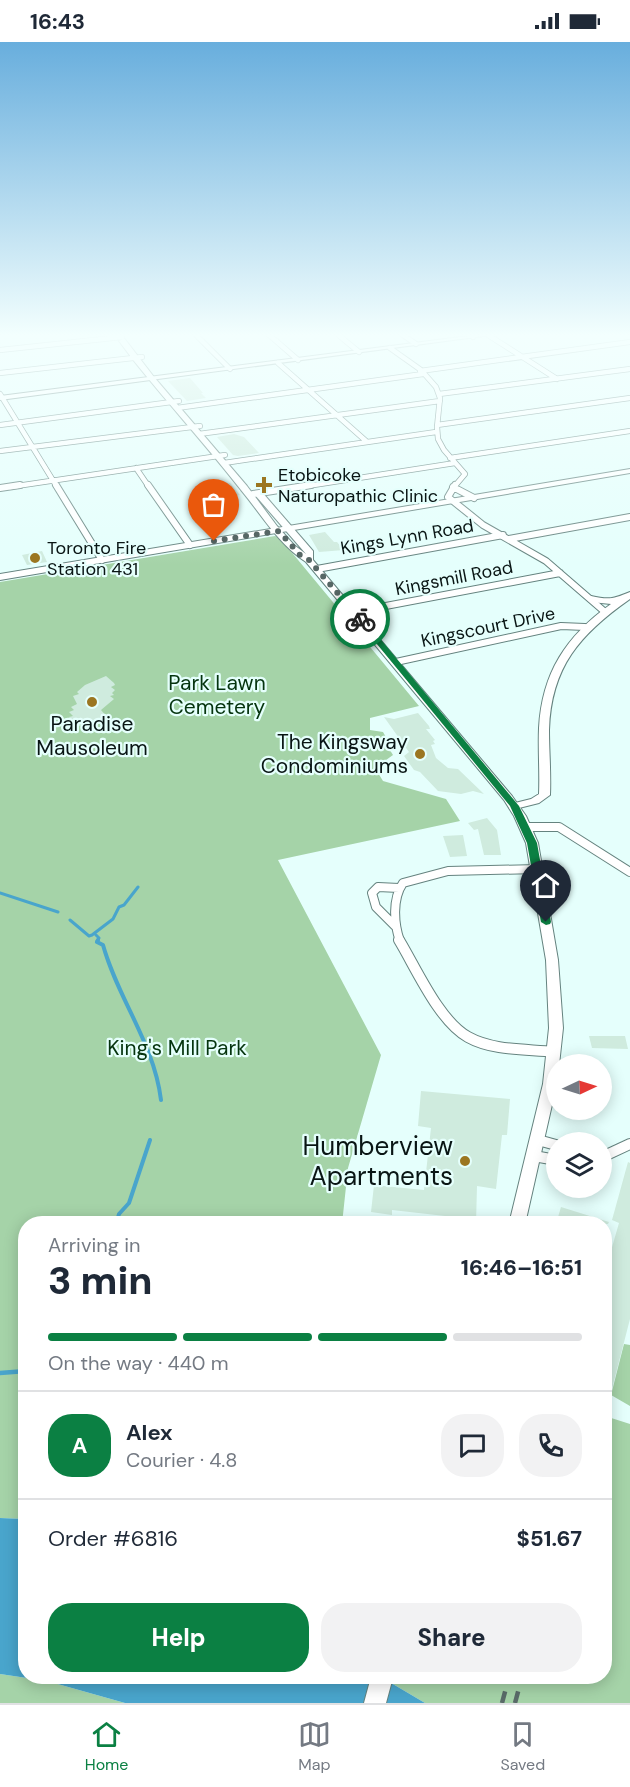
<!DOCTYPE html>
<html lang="en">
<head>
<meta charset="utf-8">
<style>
	:root { --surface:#fff; --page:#f2f2f3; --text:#1f2937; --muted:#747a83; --line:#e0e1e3; --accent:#0b8043 }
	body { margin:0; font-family:"DM Sans",sans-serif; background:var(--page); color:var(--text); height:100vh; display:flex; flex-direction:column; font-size:22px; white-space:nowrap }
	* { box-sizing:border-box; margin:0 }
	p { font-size:20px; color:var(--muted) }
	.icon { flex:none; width:33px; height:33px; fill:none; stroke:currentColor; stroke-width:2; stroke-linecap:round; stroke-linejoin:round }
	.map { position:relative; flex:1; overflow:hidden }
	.panel { position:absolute; left:18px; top:1174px; width:594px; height:468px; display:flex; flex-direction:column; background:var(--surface); border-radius:24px; box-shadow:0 3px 15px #0003 }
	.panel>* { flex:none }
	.needle { width:39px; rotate:86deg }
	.controls { position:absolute; left:546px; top:1012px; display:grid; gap:12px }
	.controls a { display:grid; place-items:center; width:66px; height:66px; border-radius:50%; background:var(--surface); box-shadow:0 3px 15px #0003; font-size:30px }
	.pin { position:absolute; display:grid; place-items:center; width:51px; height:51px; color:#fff; margin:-62px -26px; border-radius:50% 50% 50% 0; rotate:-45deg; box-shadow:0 0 6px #0007 }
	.pin .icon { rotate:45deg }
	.courier { position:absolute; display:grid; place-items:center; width:60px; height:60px; margin:-30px; border:4px solid #0b8043; border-radius:50%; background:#fff; color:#222; box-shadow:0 2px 8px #0007 }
	.head em { font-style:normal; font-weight:800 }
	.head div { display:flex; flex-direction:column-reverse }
	.head { display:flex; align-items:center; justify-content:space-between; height:102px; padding:0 30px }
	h1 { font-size:39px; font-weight:800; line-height:45px }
	.bar { display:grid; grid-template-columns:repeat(4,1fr); gap:9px 6px; align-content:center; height:72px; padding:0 30px }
	.bar i { height:8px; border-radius:4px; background:var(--line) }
	.bar .active { background:var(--accent) }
	.bar p { grid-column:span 4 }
	.line { display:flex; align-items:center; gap:15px; padding:0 30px; border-top:2px solid var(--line) }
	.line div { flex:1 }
	.round { display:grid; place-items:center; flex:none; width:63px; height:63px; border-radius:24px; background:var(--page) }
	.button { display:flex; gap:12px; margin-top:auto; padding:12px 30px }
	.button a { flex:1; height:69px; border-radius:24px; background:var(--accent); color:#fff; font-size:24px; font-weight:800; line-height:69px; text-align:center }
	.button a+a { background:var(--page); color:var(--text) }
	.status { display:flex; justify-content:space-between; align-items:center; height:42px; padding:0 30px; background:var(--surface); direction:ltr }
	.status svg { height:16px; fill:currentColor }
	.menu { display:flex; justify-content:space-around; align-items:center; height:84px; border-top:2px solid var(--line); background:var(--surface); font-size:16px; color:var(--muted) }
	.menu a { display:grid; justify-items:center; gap:3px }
	.menu .active { color:var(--accent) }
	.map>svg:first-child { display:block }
	.green { fill:#a5d3a8 }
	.water { fill:#49a5cc }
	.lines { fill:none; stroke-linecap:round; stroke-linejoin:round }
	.stream-far2 { stroke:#49a5cc; stroke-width:3 }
	.stream-far1 { stroke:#49a5cc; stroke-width:4 }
	.stream { stroke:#49a5cc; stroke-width:4.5 }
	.building { fill:#cfebde }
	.street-far3-casing { stroke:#65837f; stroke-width:6 }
	.street-far2-casing { stroke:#65837f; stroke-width:8 }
	.street-far1-casing { stroke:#65837f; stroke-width:10 }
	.street-casing { stroke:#65837f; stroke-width:12 }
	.secondary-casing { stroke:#65837f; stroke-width:2 }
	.primary-casing { stroke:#65837f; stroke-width:2 }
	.street-far3 { stroke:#fff; stroke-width:4.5 }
	.street-far2 { stroke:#fff; stroke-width:6 }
	.street-far1 { stroke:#fff; stroke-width:8 }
	.street { stroke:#fff; stroke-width:10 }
	.secondary { fill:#fff; fill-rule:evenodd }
	.primary { fill:#fff; fill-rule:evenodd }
	.rail { stroke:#5a6b69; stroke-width:4.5; stroke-dasharray:12 12; stroke-linecap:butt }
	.route { fill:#0b8043 }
	.done { stroke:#566765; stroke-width:6; stroke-dasharray:0 10.8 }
	.poi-dot { fill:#9b7621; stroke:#e5fffc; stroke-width:2 }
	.labels { text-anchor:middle; stroke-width:4.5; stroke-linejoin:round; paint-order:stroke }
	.far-poi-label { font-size:18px; fill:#091514; stroke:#e5fffc; text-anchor:start }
	.far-street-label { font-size:18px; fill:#091514; stroke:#e5fffc }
	.park-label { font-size:21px; fill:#05340e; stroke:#e5fffc }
	.poi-label { font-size:21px; fill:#091514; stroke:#e5fffc }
	.near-poi-label { font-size:26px; fill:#091514; stroke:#e5fffc; text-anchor:end }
</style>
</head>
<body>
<div class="status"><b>16:43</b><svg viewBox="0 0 49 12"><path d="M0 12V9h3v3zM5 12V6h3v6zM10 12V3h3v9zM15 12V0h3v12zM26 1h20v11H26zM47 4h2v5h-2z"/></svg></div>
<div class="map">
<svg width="630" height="1661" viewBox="0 0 630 1661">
	<rect width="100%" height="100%" fill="#e5fffc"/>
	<!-- green -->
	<path class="green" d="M275,494l4,1 140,169 -49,12v12l13,2 8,14 -3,1 5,8 -18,13 8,13 63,18 14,22 -182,39 103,195 -33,113 -6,56h-316l-1,295 -25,-1v-936z
		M624,1302l6,1v61l-19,-11z
		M605,1374l25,8v279h-205l-44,-26h223z
		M0,1632l47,7 78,22h-125z"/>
	<!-- water -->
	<path class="water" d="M0,1476l25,1 1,158h355l44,26h-300l-78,-22 -47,-7z"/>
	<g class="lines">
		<!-- stream-far2 -->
		<path class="stream-far2" d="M0,851l58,19
			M70,878l19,16 3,-1 21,-16 6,-12 5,-2 14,-18
			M96,893l3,3 -2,3"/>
		<!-- stream-far1 -->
		<path class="stream-far1" d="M98,898l-1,2 6,3c15,54 51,98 58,155
			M116,1182l3,-10 10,-11 21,-63"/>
		<!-- stream -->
		<path class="stream" d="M0,1331l26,-2"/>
	</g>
	<!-- building -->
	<path class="building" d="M190,336l13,15h-2l5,5 -19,3 -19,-20z
		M234,392l10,3 15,16 -21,3 -5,-1 -16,-18z
		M230,441l10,12 -32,6 -10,-13z
		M325,490l9,10h3l7,8 -25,2 -10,-17z
		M42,509l5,11 -20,3 -5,-10z
		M106,634l8,7 1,2 -4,2 4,3 -3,3 2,2 -4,1 4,3 -13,11 6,7 -31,10 -7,-10 4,-1 -4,-4 5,-2 -3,-3 6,-3 -4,-8 6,-2 -2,-2 8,-7z
		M418,671l11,13 1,3h-4l9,11 -2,1 2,3 -4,1 5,13 12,10 10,1 26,25 -11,-3 -12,3 -23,-3 -18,-19 -6,-2 -10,-14 5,-4 -25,-35 10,2z
		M487,776l10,12 4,25h-17l-6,-26 -4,1 -6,-7z
		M463,793l4,21 -17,1 -7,-21z
		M589,994h36l3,13 -36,-1z
		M421,1049l89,8 -3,36h-5l-6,54 -19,-3 -1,38 -32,-4 1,-4 -53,-6v5l-21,-3 3,-27 50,5 7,-62 -13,-2z
		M628,1120l2,1v156l-23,89h-3v-133l15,-52 -7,-3z
		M561,1165l48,15 -1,2h-52z"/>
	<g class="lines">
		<!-- street-far3 casing -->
		<g class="street-far3-casing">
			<path id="street-far3" d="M194,291l36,36
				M267,291l31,27
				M336,291l23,19
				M400,291l16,11
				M467,291l6,4
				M488,293l69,44
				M390,306l31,22 15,17 4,11 -3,29 1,12 6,11 21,24 -11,13
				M0,308l122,-13
				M278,321l88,78
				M420,329l210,-29
				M0,331l142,-16
				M0,352l57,93
				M439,352l191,-25
				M177,366l246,-34
				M0,383l179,-24
				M437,383l193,-27
				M199,392l241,-33
				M0,409l200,-25
				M450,416l180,-27
				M224,421l212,-31
				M136,426l13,19
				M10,445l215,-32
				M301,445l154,-24"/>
		</g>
		<!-- street-far2 casing -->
		<g class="street-far2-casing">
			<path id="street-far2" d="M56,443l46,75
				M148,443l42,60
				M455,443l-7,12 35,28 63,36 59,51
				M453,445l21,11
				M0,446l20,-3
				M253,452l58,-9
				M509,497l121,-22
				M317,527l186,-34
				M354,570l206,-39
				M396,620l165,-36 24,1"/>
		</g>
		<!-- street-far1 casing -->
		<g class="street-far1-casing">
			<path id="street-far1" d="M526,785h33l71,45
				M395,884l-19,-19 -4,-14 6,-6 21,1
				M400,899c-6,-17 -8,-42 3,-58l45,-12 90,-2"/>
		</g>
		<!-- street casing -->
		<g class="street-casing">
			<path id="street" d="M399,898c17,28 40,81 69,97 25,14 59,12 86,15
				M538,1098l18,5
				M534,1114l22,4
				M602,1115l28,-13"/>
		</g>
		<!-- secondary casing -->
		<g class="secondary-casing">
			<path id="secondary" d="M492,291h14l-506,67v-4z
				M630,427v4l-630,107v-6z
				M630,550v7c-50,35 -79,68 -81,131 0,22 2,43 1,65l-11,8 -24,6 -4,-1 -2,-2 2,-2 20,-5 8,-5c1,-22 -1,-44 0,-66 3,-55 27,-92 72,-124l-20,-2 -4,-3 4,-3c18,4 22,3 39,-4z"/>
		</g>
		<!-- primary casing -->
		<g class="primary-casing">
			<path id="primary" d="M124,296l30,39 93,109 30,40 17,19 12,9 -51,-59v-4h6l52,60v9l199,236 14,20 12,27 20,117 5,68 -4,37h-3v22l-31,137h-16l34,-140 6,-56 -3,-68 -20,-117 -12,-27 -10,-16 -198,-238c-28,-18 -44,-47 -65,-72 -34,-44 -72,-85 -107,-129l-15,-20z
				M371,1635h22l-7,26h-22z"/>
		</g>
		<!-- street-far3 -->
		<use href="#street-far3" class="street-far3"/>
		<!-- street-far2 -->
		<use href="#street-far2" class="street-far2"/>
		<!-- street-far1 -->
		<use href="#street-far1" class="street-far1"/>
		<!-- street -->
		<use href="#street" class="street"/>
		<!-- secondary -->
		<use href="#secondary" class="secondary"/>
		<!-- primary -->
		<use href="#primary" class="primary"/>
		<!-- rail -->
		<path class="rail" d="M604,1317l6,-20
			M502,1661l7,-26
			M515,1661l7,-26"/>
	</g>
	<!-- sky -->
	<linearGradient id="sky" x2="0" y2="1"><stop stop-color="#68aedd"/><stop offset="0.56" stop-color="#f3fffe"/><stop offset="1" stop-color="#f3fffe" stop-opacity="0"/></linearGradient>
	<rect width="630" height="523" fill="url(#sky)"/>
	<!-- route -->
	<path class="route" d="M358,576h5l156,188 18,37 14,79 -1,2 -4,1 -5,-3 -14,-79 -17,-37 -152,-185z"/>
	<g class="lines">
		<!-- done -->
		<path class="done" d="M214,499l65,-10 21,24 9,5 51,59"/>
	</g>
	<!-- markers -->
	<g class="poi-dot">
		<path d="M261 434h6v6h6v6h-6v6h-6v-6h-6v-6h6z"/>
		<circle cx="35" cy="516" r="6"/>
		<circle cx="92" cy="660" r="6"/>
		<circle cx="420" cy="712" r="6"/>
		<circle cx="465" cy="1119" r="6"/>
	</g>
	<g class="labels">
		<!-- far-poi labels -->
		<g class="far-poi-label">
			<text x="278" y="439">Etobicoke<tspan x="278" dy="21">Naturopathic Clinic</tspan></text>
			<text x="47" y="512">Toronto Fire<tspan x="47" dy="21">Station 431</tspan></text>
		</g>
		<!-- far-street labels -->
		<g class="far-street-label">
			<text transform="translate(407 495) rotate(-10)" y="6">Kings Lynn Road</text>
			<text transform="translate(454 536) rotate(-11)" y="6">Kingsmill Road</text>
			<text transform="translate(488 585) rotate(-12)" y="6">Kingscourt Drive</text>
		</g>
		<!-- park labels -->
		<g class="park-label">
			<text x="217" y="648">Park Lawn<tspan x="217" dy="24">Cemetery</tspan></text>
			<text x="177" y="1013">King's Mill Park</text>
		</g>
		<!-- poi labels -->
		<g class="poi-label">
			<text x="92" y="689">Paradise<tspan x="92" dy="24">Mausoleum</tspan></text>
			<text x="408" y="707" text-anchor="end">The Kingsway<tspan x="408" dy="24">Condominiums</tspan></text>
		</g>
		<!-- near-poi labels -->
		<g class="near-poi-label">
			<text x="453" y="1113">Humberview<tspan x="453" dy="30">Apartments</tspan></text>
		</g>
	</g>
</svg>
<div class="controls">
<a><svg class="needle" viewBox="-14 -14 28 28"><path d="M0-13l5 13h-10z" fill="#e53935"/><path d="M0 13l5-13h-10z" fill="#747a83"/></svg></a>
<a><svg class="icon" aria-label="layers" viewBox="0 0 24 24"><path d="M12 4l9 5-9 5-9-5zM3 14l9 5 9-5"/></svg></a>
</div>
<div class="pin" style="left:214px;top:499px;background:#ea580c"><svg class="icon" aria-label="bag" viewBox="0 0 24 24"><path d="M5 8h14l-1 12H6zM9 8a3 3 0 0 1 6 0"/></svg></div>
<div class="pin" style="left:546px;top:880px;background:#1f2937"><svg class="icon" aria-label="home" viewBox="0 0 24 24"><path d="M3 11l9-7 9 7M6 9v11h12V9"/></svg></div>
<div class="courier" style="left:360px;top:577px"><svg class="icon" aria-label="bike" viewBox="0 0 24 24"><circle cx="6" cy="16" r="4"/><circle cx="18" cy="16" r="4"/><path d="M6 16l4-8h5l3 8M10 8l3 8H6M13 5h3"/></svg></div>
<section class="panel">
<div class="head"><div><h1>3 min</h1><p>Arriving in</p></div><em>16:46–16:51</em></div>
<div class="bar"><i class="active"></i><i class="active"></i><i class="active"></i><i></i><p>On the way · 440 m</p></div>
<div class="line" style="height:108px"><b class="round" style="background:var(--accent);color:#fff">A</b><div><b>Alex</b><p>Courier · 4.8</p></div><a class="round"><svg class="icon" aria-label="chat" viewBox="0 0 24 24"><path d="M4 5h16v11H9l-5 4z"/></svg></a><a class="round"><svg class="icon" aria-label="phone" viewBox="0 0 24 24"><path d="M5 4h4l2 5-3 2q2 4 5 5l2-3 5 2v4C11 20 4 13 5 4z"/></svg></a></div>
<div class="line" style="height:78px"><div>Order #6816</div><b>$51.67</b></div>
<div class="button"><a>Help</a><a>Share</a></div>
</section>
</div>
<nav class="menu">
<a class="active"><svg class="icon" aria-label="home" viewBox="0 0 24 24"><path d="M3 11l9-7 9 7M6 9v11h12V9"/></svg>Home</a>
<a><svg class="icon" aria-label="map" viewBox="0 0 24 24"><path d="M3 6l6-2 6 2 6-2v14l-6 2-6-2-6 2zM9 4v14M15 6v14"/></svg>Map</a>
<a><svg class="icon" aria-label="saved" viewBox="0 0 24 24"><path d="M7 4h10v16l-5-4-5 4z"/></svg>Saved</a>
</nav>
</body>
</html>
